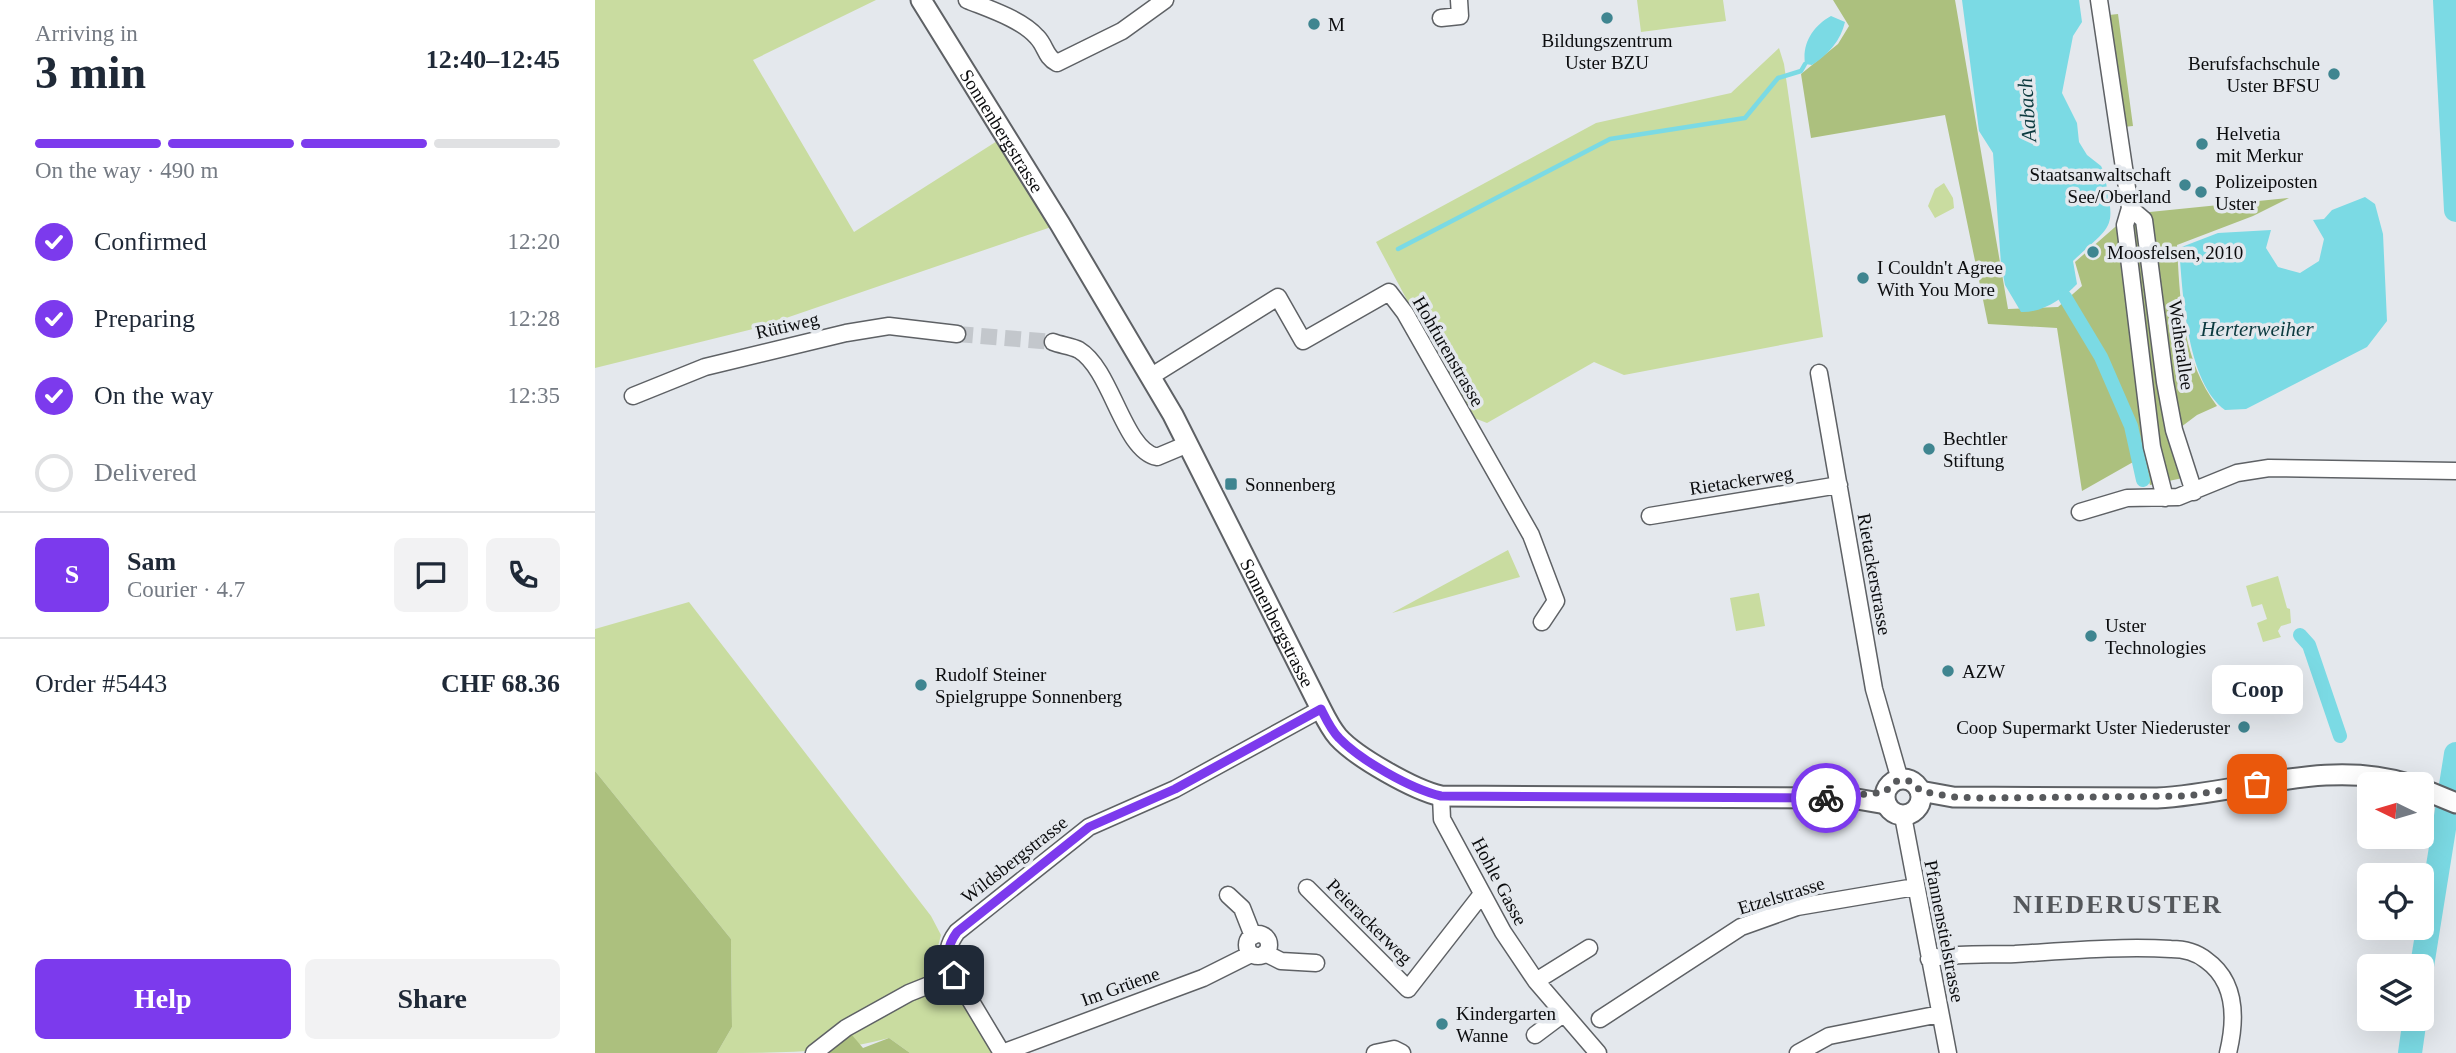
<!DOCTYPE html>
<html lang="en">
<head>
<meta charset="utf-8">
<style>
	:root { --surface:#fff; --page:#f2f2f3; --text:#1f2937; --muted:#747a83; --line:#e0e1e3; --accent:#7c3aed }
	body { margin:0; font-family:"Times New Roman",serif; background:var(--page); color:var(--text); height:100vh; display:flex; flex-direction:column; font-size:26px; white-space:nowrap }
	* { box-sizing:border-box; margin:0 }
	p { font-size:23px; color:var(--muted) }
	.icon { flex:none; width:38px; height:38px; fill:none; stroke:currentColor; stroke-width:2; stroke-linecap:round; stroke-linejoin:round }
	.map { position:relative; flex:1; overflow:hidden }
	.drawer { display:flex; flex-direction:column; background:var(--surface); width:595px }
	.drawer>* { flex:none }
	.needle { width:46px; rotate:275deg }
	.tools { position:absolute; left:1762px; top:772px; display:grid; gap:14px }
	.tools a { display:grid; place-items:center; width:77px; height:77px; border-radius:10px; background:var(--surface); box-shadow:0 7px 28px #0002; font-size:35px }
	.pin { position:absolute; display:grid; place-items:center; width:60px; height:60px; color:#fff; margin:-30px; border-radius:14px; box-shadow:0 4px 10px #0006 }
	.courier { position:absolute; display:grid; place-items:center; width:70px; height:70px; margin:-35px; border:5px solid #7c3aed; border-radius:50%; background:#fff; color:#222; box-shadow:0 2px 9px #0007 }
	.bubble { position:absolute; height:49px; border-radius:10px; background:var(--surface); box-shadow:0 7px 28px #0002; font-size:23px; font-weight:700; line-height:49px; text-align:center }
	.overview em { font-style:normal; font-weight:700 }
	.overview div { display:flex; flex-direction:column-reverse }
	.overview { display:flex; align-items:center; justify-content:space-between; height:119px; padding:0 35px }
	h1 { font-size:46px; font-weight:700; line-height:52px }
	.bar { display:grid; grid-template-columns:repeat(4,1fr); gap:10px 7px; align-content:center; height:84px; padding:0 35px }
	.bar i { height:9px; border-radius:5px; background:var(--line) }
	.bar .active { background:var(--accent) }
	.bar p { grid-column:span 4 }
	.line { display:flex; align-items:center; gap:18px; padding:0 35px; border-top:2px solid var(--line) }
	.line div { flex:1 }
	.round { display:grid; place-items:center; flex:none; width:74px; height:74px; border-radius:10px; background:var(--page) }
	ol { padding:0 35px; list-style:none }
	li { display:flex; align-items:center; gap:21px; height:77px }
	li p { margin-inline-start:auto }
	li .icon { padding:7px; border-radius:50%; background:var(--accent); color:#fff; stroke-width:4 }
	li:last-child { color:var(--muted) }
	li i { width:38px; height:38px; border:4px solid var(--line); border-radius:50% }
	.primary-button { display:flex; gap:14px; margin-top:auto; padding:14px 35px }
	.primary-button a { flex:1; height:80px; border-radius:10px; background:var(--accent); color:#fff; font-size:28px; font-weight:700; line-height:80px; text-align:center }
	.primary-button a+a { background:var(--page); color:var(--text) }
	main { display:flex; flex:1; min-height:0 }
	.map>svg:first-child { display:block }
	.green { fill:#c9dca0 }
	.forest { fill:#acc07e }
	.water { fill:#7bdae4 }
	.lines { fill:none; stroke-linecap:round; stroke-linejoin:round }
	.stream { stroke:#7bdae4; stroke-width:4.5 }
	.canal { stroke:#7bdae4; stroke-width:14 }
	.river { stroke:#7bdae4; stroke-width:24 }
	.minor-tunnel { stroke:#c3c7cc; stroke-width:16; stroke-dasharray:16 8; stroke-linecap:butt }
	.minor-casing { stroke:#5e6165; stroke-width:19 }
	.tertiary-casing { stroke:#5e6165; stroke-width:23 }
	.minor { stroke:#fff; stroke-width:16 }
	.tertiary { stroke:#fff; stroke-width:19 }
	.done { stroke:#57595c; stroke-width:7; stroke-dasharray:0 12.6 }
	.route { stroke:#7c3aed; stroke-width:9 }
	.poi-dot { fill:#3f8590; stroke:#e4e8ed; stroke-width:2.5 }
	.labels { text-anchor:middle; stroke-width:7; stroke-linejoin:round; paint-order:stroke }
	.poi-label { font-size:19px; fill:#0b0c0e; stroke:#e4e8ed; text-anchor:start }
	.street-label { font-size:19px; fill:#0b0c0e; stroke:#e4e8ed }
	.water-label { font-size:21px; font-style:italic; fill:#0c3a3f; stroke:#e4e8ed }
	.district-label { font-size:26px; font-weight:bold; letter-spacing:2px; fill:#54575b; stroke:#e4e8ed }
</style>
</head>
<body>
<main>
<section class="drawer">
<div class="overview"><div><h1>3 min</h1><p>Arriving in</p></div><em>12:40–12:45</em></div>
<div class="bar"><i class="active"></i><i class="active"></i><i class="active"></i><i></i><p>On the way · 490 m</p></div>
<ol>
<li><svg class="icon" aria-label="check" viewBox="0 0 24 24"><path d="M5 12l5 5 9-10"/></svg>Confirmed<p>12:20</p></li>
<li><svg class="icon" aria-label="check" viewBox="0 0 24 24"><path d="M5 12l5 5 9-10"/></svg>Preparing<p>12:28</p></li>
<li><svg class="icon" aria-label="check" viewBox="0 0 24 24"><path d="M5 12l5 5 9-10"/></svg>On the way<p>12:35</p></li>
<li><i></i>Delivered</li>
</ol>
<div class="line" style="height:126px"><b class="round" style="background:var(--accent);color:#fff">S</b><div><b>Sam</b><p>Courier · 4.7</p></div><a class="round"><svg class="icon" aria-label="chat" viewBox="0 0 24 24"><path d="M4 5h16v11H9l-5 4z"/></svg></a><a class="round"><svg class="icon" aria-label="phone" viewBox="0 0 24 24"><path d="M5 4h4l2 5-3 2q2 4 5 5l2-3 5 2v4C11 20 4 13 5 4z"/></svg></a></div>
<div class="line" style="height:91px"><div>Order #5443</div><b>CHF 68.36</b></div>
<div class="primary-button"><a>Help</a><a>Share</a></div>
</section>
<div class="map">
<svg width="1861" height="1053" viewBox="0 0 1861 1053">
	<rect width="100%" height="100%" fill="#e4e8ed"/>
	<!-- green -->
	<path class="green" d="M0,0h281l-123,60 101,172 151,-96 55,88 -303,104 -162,40z
		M1042,0h86l3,21 -85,11z
		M1184,48l5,16 39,273 -199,38 -30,-13 -107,61 -18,-7 -93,-174 220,-119 135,-30z
		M1349,183l9,15 1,10 -19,10 -7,-12 7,-17z
		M913,550l12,27 -128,36z
		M1683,576l9,32 3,1 1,14 -10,3 -3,5 3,6 -18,5 -6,-19 10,-4 -5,-15 -10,3 -6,-21z
		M1164,593l6,33 -29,5 -6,-33z
		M94,602l242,314 10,19 -5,19 4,19 15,16 38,64h-83l-21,-15c-54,15 -115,15 -172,15l15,-26 -1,-88 -136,-168v-142z"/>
	<!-- forest -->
	<path class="forest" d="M1238,0h122l53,309 50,-2 24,-21 -7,-24 55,-48 159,-16 -36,18 -76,29c3,57 5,114 40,161l-20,9 -20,15 15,46 -42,9 -8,-28 -60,34 -25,-163 -69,-4 -43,-209 -134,23 -10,-64 37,-30 11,-18z
		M1523,14l15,112 -10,1 -14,-112z
		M0,771l136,168 1,88 -15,26h-122z
		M251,1028l17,20 26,-10 21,15h-96z"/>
	<!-- water -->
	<path class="water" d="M1367,0h117l3,22 -9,14 -11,57 15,30 2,19 8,13 14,11 3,6c11,58 12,49 -31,89l4,23c-14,15 -35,29 -56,28l-16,-27 -4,-21 -8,-111 -14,-22z
		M1236,16l14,6c-4,18 -17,33 -33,43l-7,-1c-3,-21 8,-38 26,-48z
		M1770,197l10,7 8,30 4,87 -20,26 -121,62 -21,1c-39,-29 -42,-116 -46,-162l39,-15 53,-3 -5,18 12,19 22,6 19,-12 5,-22 -11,-19 11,-1 8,-9z"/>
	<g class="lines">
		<!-- stream -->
		<path class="stream" d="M803,249l212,-110 135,-21 33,-40 23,-7 4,-7"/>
		<!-- canal -->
		<path class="canal" d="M1470,297l36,60 30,69 12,54
			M1705,635l9,10 31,91"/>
		<!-- river -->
		<path class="river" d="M1850,0l11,210
			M1827,966l34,-212
			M1815,1053l5,-35"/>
		<!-- minor-tunnel -->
		<path class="minor-tunnel" d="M362,334l96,8"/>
		<!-- minor casing -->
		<g class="minor-casing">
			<path id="minor" d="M372,0c22,9 54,19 70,37 9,9 8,20 20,26l65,-32 43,-31
				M1504,0l31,208 -5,17 27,222 13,51
				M846,18l19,-2 -1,-16
				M1535,208l14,12 21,162 9,48 20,62
				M458,342c7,3 19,4 26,8 33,20 44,100 78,107l31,-13
				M1224,373l55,316 26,91
				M555,377l128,-80 25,44 86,-49 16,21 126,222 25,66 -14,21
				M38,396l72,-29 141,-34 43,-7 68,8
				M1485,512l47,-14 51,-1 59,-24 32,-5 187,3
				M1055,516l189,-31
				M846,796l1,23 61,113 33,49 62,72
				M1308,816l45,237
				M712,888l101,101 74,-95
				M633,895l14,13 11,28
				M652 945a11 11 0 1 1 22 0a11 11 0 1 1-22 0Z
				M670,953l16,8 35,2
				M1334,959c26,-6 58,-4 86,-5 51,-3 104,-8 156,-5 12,0 25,3 35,11 31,22 30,60 22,93
				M941,981l53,-33
				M1005,1019l141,-92 56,-20 118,-20
				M940,1035l28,-21
				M219,1053l32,-25 63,-35 45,-18
				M407,1053l-51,-85c-5,-14 -3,-24 6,-36l132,-105 86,-38 146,-80
				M407,1053l201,-75 48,-24
				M780,1053l19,-4 8,4
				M1203,1053l31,-17 111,-22"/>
		</g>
		<!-- tertiary casing -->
		<g class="tertiary-casing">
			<g id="tertiary">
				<path id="s1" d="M326,0l139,224 113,191 148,294c5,10 10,20 17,28 18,20 76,53 103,59l410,2 35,6"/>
				<circle cx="1308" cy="797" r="18"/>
				<path d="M1827,789l34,14"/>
				<path d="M1325,791l33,6 204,1c84,-4 168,-40 251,-14"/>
			</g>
		</g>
		<!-- minor -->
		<use href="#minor" class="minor"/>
		<!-- tertiary -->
		<use href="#tertiary" class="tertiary"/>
	</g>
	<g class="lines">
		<!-- done -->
		<path class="done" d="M1231,798l60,-6c8,-16 25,-16 34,-1l33,6 28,1 207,-2 69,-12"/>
		<!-- route -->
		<path class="route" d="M359,975c-8,-16 -8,-28 3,-43l132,-105 86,-38 146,-80c5,10 10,21 18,29 21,22 72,51 102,58l385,2"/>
	</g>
	<!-- markers -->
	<g class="poi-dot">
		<circle cx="1012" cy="18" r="7"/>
		<circle cx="719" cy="24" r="7"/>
		<circle cx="1739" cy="74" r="7"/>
		<circle cx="1607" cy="144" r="7"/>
		<circle cx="1590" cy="185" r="7"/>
		<circle cx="1606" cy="192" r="7"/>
		<circle cx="1498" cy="252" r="7"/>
		<circle cx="1268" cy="278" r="7"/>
		<circle cx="1334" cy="449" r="7"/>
		<rect x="629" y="477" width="14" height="14" rx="3.5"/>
		<circle cx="1496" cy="636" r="7"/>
		<circle cx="1353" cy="671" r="7"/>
		<circle cx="326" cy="685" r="7"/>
		<circle cx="1649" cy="727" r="7"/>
		<circle cx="847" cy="1024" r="7"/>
	</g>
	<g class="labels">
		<!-- poi labels -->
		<g class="poi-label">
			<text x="733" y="31">M</text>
			<text x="1012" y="47" text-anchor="middle">Bildungszentrum<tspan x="1012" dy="22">Uster BZU</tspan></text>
			<text x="1725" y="70" text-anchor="end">Berufsfachschule<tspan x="1725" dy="22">Uster BFSU</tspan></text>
			<text x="1621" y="140">Helvetia<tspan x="1621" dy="22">mit Merkur</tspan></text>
			<text x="1576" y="181" text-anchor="end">Staatsanwaltschaft<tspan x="1576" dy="22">See/Oberland</tspan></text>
			<text x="1620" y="188">Polizeiposten<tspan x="1620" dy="22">Uster</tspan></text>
			<text x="1512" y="259">Moosfelsen, 2010</text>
			<text x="1282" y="274">I Couldn't Agree<tspan x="1282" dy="22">With You More</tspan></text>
			<text x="1348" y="445">Bechtler<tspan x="1348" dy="22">Stiftung</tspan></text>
			<text x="650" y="491">Sonnenberg</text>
			<text x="1510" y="632">Uster<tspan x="1510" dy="22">Technologies</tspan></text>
			<text x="1367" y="678">AZW</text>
			<text x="340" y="681">Rudolf Steiner<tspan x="340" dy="22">Spielgruppe Sonnenberg</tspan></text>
			<text x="1635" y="734" text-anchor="end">Coop Supermarkt Uster Niederuster</text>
			<text x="861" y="1020">Kindergarten<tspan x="861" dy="22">Wanne</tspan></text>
		</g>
		<!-- street labels -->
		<g class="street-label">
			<text dy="7" stroke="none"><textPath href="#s1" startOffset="154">Sonnenbergstrasse</textPath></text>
			<text transform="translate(192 325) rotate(-13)" y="7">Rütiweg</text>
			<text transform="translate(1587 345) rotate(82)" y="7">Weiherallee</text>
			<text transform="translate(854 351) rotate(60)" y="7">Hohfurenstrasse</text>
			<text transform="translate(1146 480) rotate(-9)" y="7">Rietackerweg</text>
			<text transform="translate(1280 574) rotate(80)" y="7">Rietackerstrasse</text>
			<text dy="7" stroke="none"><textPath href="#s1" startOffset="718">Sonnenbergstrasse</textPath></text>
			<text transform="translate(419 859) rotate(-38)" y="7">Wildsbergstrasse</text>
			<text transform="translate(905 881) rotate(62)" y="7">Hohle Gasse</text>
			<text transform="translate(1186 895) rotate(-17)" y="7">Etzelstrasse</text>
			<text transform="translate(775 921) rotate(45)" y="7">Peierackerweg</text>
			<text transform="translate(1350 931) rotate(79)" y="7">Pfannenstielstrasse</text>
			<text transform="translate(525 986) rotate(-20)" y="7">Im Grüene</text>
		</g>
		<!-- water labels -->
		<g class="water-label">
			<text transform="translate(1432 110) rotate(-94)" y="7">Aabach</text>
			<text x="1662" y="336">Herterweiher</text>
		</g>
		<!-- district labels -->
		<g class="district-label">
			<text x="1523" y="913">NIEDERUSTER</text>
		</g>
	</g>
</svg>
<div class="tools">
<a><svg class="needle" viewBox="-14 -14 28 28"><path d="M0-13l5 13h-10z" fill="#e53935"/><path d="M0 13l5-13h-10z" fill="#747a83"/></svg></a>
<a><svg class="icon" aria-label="locate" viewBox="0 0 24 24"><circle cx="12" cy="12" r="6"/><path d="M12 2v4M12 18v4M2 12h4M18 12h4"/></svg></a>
<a><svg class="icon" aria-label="layers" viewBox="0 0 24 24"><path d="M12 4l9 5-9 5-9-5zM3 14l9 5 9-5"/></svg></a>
</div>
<div class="pin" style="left:1662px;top:784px;background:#ea580c"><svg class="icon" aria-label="bag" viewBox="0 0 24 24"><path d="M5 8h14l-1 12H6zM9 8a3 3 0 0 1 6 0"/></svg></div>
<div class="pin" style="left:359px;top:975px;background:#1f2937"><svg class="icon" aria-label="home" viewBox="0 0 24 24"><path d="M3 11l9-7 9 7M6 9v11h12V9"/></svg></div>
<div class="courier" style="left:1231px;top:798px"><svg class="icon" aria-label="bike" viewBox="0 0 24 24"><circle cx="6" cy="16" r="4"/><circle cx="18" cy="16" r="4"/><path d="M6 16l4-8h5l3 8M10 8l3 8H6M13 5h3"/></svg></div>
<div class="bubble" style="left:1617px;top:665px;width:91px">Coop</div>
</div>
</main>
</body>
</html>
